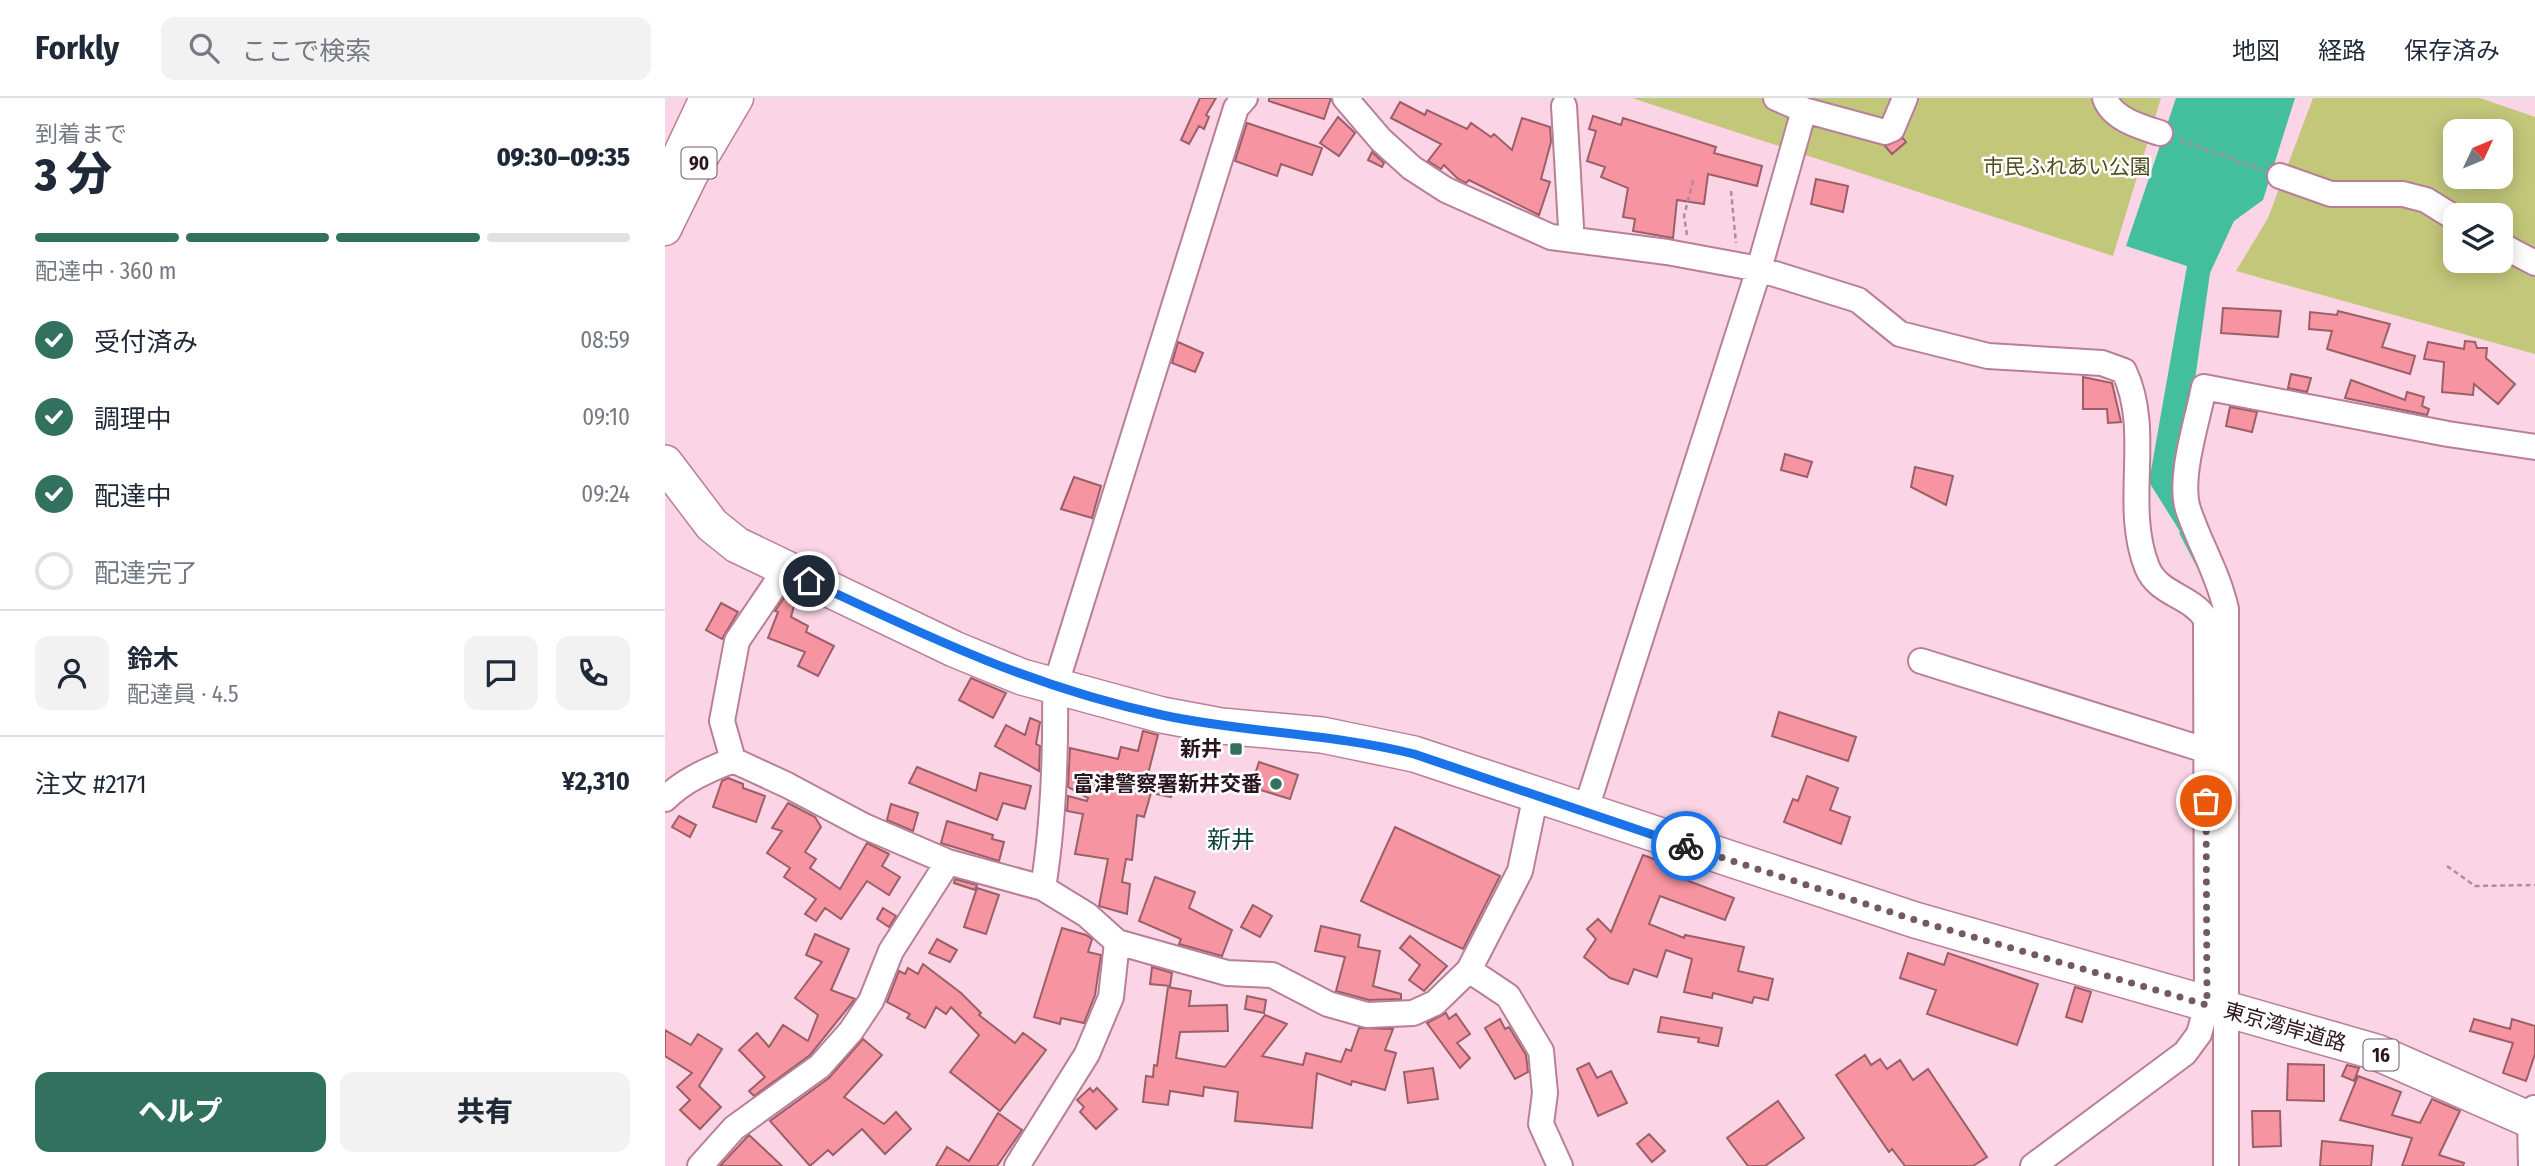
<!DOCTYPE html>
<html lang="ja">
<head>
<meta charset="utf-8">
<style>
	:root { --surface:#fff; --page:#f2f2f3; --text:#1f2937; --muted:#747a83; --line:#e0e1e3; --accent:#31715e }
	body { margin:0; font-family:"Fira Sans Condensed","Noto Sans JP",sans-serif; background:var(--page); color:var(--text); height:100vh; display:flex; flex-direction:column; font-size:26px; white-space:nowrap }
	* { box-sizing:border-box; margin:0 }
	p { font-size:23px; color:var(--muted) }
	.icon { flex:none; width:38px; height:38px; fill:none; stroke:currentColor; stroke-width:2; stroke-linecap:round; stroke-linejoin:round }
	.map { position:relative; flex:1; overflow:hidden }
	.panel { display:flex; flex-direction:column; background:var(--surface); width:665px }
	.panel>* { flex:none }
	.needle { width:46px; rotate:46deg }
	.fabs { position:absolute; left:1778px; top:21px; display:grid; gap:14px }
	.fabs a { display:grid; place-items:center; width:70px; height:70px; border-radius:14px; background:var(--surface); box-shadow:0 4px 18px #0003; font-size:35px }
	.pin { position:absolute; display:grid; place-items:center; width:60px; height:60px; color:#fff; margin:-30px; border:4px solid #fff; border-radius:50%; box-shadow:0 2px 7px #0007 }
	.courier { position:absolute; display:grid; place-items:center; width:70px; height:70px; margin:-35px; border:5px solid #1a73e8; border-radius:50%; background:#fff; color:#222; box-shadow:0 2px 9px #0007 }
	.summary em { font-style:normal; font-weight:800 }
	.summary div { display:flex; flex-direction:column-reverse }
	.summary { display:flex; align-items:center; justify-content:space-between; height:119px; padding:0 35px }
	h1 { font-size:46px; font-weight:800; line-height:52px }
	.bar { display:grid; grid-template-columns:repeat(4,1fr); gap:10px 7px; align-content:center; height:84px; padding:0 35px }
	.bar i { height:9px; border-radius:5px; background:var(--line) }
	.bar .on { background:var(--accent) }
	.bar p { grid-column:span 4 }
	.line { display:flex; align-items:center; gap:18px; padding:0 35px; border-top:2px solid var(--line) }
	.line div { flex:1 }
	.round { display:grid; place-items:center; flex:none; width:74px; height:74px; border-radius:14px; background:var(--page) }
	ol { padding:0 35px; list-style:none }
	li { display:flex; align-items:center; gap:21px; height:77px }
	li p { margin-inline-start:auto }
	li .icon { padding:7px; border-radius:50%; background:var(--accent); color:#fff; stroke-width:4 }
	li:last-child { color:var(--muted) }
	li i { width:38px; height:38px; border:4px solid var(--line); border-radius:50% }
	.button { display:flex; gap:14px; margin-top:auto; padding:14px 35px }
	.button a { flex:1; height:80px; border-radius:14px; background:var(--accent); color:#fff; font-size:28px; font-weight:800; line-height:80px; text-align:center }
	.button a+a { background:var(--page); color:var(--text) }
	header { display:flex; align-items:center; gap:42px; box-sizing:border-box; height:98px; padding:0 35px; background:var(--surface); border-bottom:2px solid var(--line) }
	header strong { font-size:33px }
	nav { display:flex; gap:38px; margin-inline-start:auto; font-size:24px }
	.search { width:490px; height:63px; background:var(--page); display:flex; align-items:center; gap:18px; box-sizing:border-box; padding:0 24px; border-radius:14px; color:var(--muted); font-size:26px }
	main { display:flex; flex:1; min-height:0 }
	.map>svg:first-child { display:block }
	.green { fill:#c2c77a; fill-rule:evenodd }
	.water { fill:#44bf9e }
	.lines { fill:none; stroke-linecap:round; stroke-linejoin:round }
	.stream { stroke:#44bf9e; stroke-width:5 }
	.building { fill:#f794a1; stroke:#9b5f67; stroke-width:2 }
	.minor-casing { stroke:#b97f98; stroke-width:28 }
	.major-casing { stroke:#b97f98; stroke-width:35 }
	.highway-casing { stroke:#b97f98; stroke-width:38 }
	.path { stroke:#ae8e9c; stroke-width:2.5; stroke-dasharray:5 3.5; stroke-linecap:butt }
	.minor { stroke:#fff; stroke-width:24 }
	.major { stroke:#fff; stroke-width:32 }
	.highway { stroke:#fff; stroke-width:35 }
	.done { stroke:#745864; stroke-width:7; stroke-dasharray:0 12.6 }
	.route { stroke:#1a73e8; stroke-width:9 }
	.poi-dot { fill:#31715e; stroke:#fff; stroke-width:2.5 }
	.labels { text-anchor:middle; stroke-width:5; stroke-linejoin:round; paint-order:stroke }
	.shield { fill:#fff; stroke:#6b5b62; stroke-width:2 }
	.shield-label { font-size:19px; font-weight:bold; fill:#2b151f }
	.park-label { font-size:21px; fill:#4d501d; stroke:#fff }
	.poi-label { font-size:21px; font-weight:bold; fill:#2b151f; stroke:#fff; text-anchor:end }
	.street-label { font-size:21px; fill:#2b151f; stroke:#fff }
	.quarter-label { font-size:24px; fill:#0d4336; stroke:#fff }
</style>
</head>
<body>
<header>
<strong>Forkly</strong>
<div class="search"><svg class="icon" aria-label="search" viewBox="0 0 24 24"><circle cx="10" cy="10" r="6"/><path d="M15 15l6 6"/></svg>ここで検索</div>
<nav><a>地図</a><a>経路</a><a>保存済み</a></nav>
</header>
<main>
<section class="panel">
<div class="summary"><div><h1>3 分</h1><p>到着まで</p></div><em>09:30–09:35</em></div>
<div class="bar"><i class="on"></i><i class="on"></i><i class="on"></i><i></i><p>配達中 · 360 m</p></div>
<ol>
<li><svg class="icon" aria-label="check" viewBox="0 0 24 24"><path d="M5 12l5 5 9-10"/></svg>受付済み<p>08:59</p></li>
<li><svg class="icon" aria-label="check" viewBox="0 0 24 24"><path d="M5 12l5 5 9-10"/></svg>調理中<p>09:10</p></li>
<li><svg class="icon" aria-label="check" viewBox="0 0 24 24"><path d="M5 12l5 5 9-10"/></svg>配達中<p>09:24</p></li>
<li><i></i>配達完了</li>
</ol>
<div class="line" style="height:126px"><a class="round"><svg class="icon" aria-label="person" viewBox="0 0 24 24"><circle cx="12" cy="8" r="4"/><path d="M4 21q1-7 8-7t8 7"/></svg></a><div><b>鈴木</b><p>配達員 · 4.5</p></div><a class="round"><svg class="icon" aria-label="chat" viewBox="0 0 24 24"><path d="M4 5h16v11H9l-5 4z"/></svg></a><a class="round"><svg class="icon" aria-label="phone" viewBox="0 0 24 24"><path d="M5 4h4l2 5-3 2q2 4 5 5l2-3 5 2v4C11 20 4 13 5 4z"/></svg></a></div>
<div class="line" style="height:91px"><div>注文 #2171</div><b>¥2,310</b></div>
<div class="button"><a>ヘルプ</a><a>共有</a></div>
</section>
<div class="map">
<svg width="1870" height="1068" viewBox="0 0 1870 1068">
	<rect width="100%" height="100%" fill="#fbd5e5"/>
	<!-- green -->
	<path class="green" d="M967,0h529l-48,158z
		M1648,0h167l55,19v237l-299,-83 32,-53zM1790,33h46v46h-46zM1790,117h46v46h-46z"/>
	<!-- water -->
	<path class="water" d="M1511,0h119l-32,102 -29,21 -24,52 -17,121 -9,144 -35,-56 38,-216 -61,-20z"/>
	<g class="lines">
		<!-- stream -->
		<path class="stream" d="M1517,435l15,29"/>
	</g>
	<!-- building -->
	<path class="building" d="M535,0h16l-10,17 3,2 -5,12 -5,-3 -10,18 -8,-4z
		M604,0h62l-7,21 -55,-18z
		M735,4l25,13 2,-5 40,19 4,-6 20,14 3,-3 18,16 10,-32 28,9 1,15 -10,37 9,3 -11,33 -70,-35 -3,3 -9,-5 -13,-13 -3,4 -13,-8 13,-17 -50,-26z
		M928,18l28,9 2,-7 93,29 -2,6 48,13 -5,20 -49,-12 -4,30 -27,-4 -4,38 -40,-7 2,-12 -12,-2 5,-29 -27,-11 4,-10 -18,-6 9,-30 -7,-2z
		M673,19l17,16 -16,23 -19,-13z
		M582,25l75,25 -10,27 -31,-11 -4,12 -42,-15z
		M1238,40l3,4 -14,12 -7,-8z
		M707,54l12,11 -2,4 -14,-7z
		M1151,81l32,7 -5,26 -32,-8z
		M1558,210l58,3 -3,26 -57,-4z
		M1673,213l52,13 -8,23 33,9 -5,18 -83,-25 5,-18 -23,-2 1,-17 27,3z
		M1800,243l10,1 2,6h10l-1,10 29,26 -17,20 -24,-20 -1,11 -31,-3 2,-30 -20,-3 4,-17 36,7z
		M513,244l25,11 -8,19 -23,-9z
		M1626,276l20,4 -4,14 -19,-4z
		M1418,279l29,6 9,39 -13,1 -1,-14h-24z
		M1686,282l54,20 2,-8 17,5 -2,9 7,3 -2,6 -82,-17z
		M1565,309l27,5 -5,20 -26,-6z
		M1120,356l27,8 -5,15 -26,-7z
		M1250,369l38,9 -7,29 -35,-18z
		M409,379l27,9 -9,32 -31,-9z
		M119,500l11,4 -4,15 17,9 -2,6 28,14 -16,30 -20,-10 7,-14 -37,-14 10,-26 -3,-1z
		M56,505l17,9 -16,27 -16,-9z
		M306,580l35,15 -13,25 -34,-18z
		M1114,614l77,25 -8,24 -76,-25z
		M365,620l10,4 -4,22 4,2 -1,25 -44,-25 11,-21 19,10z
		M478,633l15,4 -10,39 26,6 -3,17 -20,-4 -7,24 -7,-2 -5,45 -6,-1 -4,23 8,2 -3,30 -28,-8 9,-47 -33,-5 8,-40 -16,-3 1,-15 19,5 1,-3 -20,-11 2,-39 48,11 3,-12 17,4z
		M594,664l39,13 -8,24 -39,-12z
		M252,669l59,24 4,-18 51,13 -6,23 -22,-6 -6,17 -88,-37z
		M1142,678l31,12 -8,22 20,7 -9,27 -57,-22 9,-23 5,2z
		M63,680l15,6v4l22,8 -9,26 -43,-15 9,-26z
		M123,705l27,14 6,10 -16,25 11,7 -6,9 30,21 27,-46 22,11 -7,12 18,11 -11,18 -22,-14 -26,38 -16,-11 -9,13 -11,-7 11,-15 -32,-22 6,-9 -23,-15 15,-22 -10,-3z
		M226,706l27,9 -5,18 -26,-11z
		M14,718l17,9 -6,12 -18,-10z
		M282,723l46,14 -1,4 12,3 -5,19 -58,-18z
		M730,729l105,49 -37,73 -102,-48z
		M978,757l43,16 -3,8 51,19 -9,22 -65,-24 -11,28 35,14 1,-3 59,12 -6,24 35,8 -5,21 -14,-3 -2,6 -39,-10 -1,5 -28,-6 8,-33 -26,-9 -9,27 -23,-8 -6,15 -18,-6 -26,-21 12,-18 -9,-10 11,-10 13,13z
		M490,779l40,15 -6,16 43,22 -10,26 -43,-12 2,-5 -42,-18z
		M290,781l22,6 -2,5 -21,-7z
		M312,790l22,7 -13,39 -22,-7z
		M588,807l19,11 -12,21 -19,-10z
		M218,810l13,8 -7,11 -12,-8z
		M656,828l39,9 -2,12 22,4 -7,35 28,8v5l-32,1 -33,-9 9,-34 -30,-6z
		M397,830l24,7 6,4 -4,13 13,3 -6,40 -11,28 -23,-5 -1,6 -26,-7z
		M150,836l34,15 -18,41 24,9 -45,56 -56,41 -5,-5 16,-14 -26,-27 18,-17 12,14 14,-22 25,16 10,-26 -23,-17 27,-36 -16,-7z
		M745,838l37,30 -23,25 -15,-11 11,-15 -20,-17z
		M272,841l20,11 -7,12 -21,-9z
		M1243,855l36,12 4,-12 90,31 -21,61 -90,-31 9,-24 -36,-12z
		M258,866l38,29 20,20 -2,2 36,28 8,-10 23,17 -46,61 -50,-39 29,-37 -28,-28 -5,7 -10,-7 -11,21 -18,-10 3,-4 -23,-12 12,-31 6,3 3,-6 10,6z
		M487,869l20,6 -2,13 -20,-2z
		M503,889l23,4 -2,15 38,-1 1,26 -48,1 -4,26 49,9 40,-52 22,9 -25,32 41,9 3,-12 35,9 5,-13 5,2 8,-23 34,1 -8,21 11,3 -11,37 -33,-9 -1,4 -34,-12 -5,55 -77,-7 3,-29 -34,-5 -1,9 -33,-5 -2,14 -25,-3 3,-26 7,1 1,-12 3,1z
		M1410,889l16,5 -9,30 -16,-5z
		M582,898l19,4 -2,13 -19,-4z
		M781,915l3,6 7,-5 14,20 -13,9 13,15 -10,10 -33,-45z
		M996,919l61,11 -4,18 -20,-4 1,-4 -41,-6z
		M835,921l5,10 4,-2 17,28 2,17 -13,7 -30,-51z
		M1809,921l36,10 2,-10 23,7v28l-9,27 -23,-8 10,-30 -43,-12z
		M0,932l26,15 7,-11 24,15 -23,37 22,21 -21,22 -20,-19 10,-10 -13,-13 15,-14 -27,-17z
		M198,941l19,16 -38,42 40,27 12,-12 15,17 -26,25 -23,-25 -29,26 -5,-5 -18,16 -40,-45 59,-43z
		M1200,957l6,10 9,-6 7,10 13,-9 13,20 15,-11 59,88 -14,9h-68l-13,-17 -3,3 -53,-77z
		M924,965l8,15 14,-7 16,32 -29,13 -21,-47z
		M1623,966l36,1v36l-37,-1z
		M1682,967l12,3 -5,13 -12,-5z
		M768,970l5,31 -30,4 -4,-31z
		M1693,978l43,16 -9,23 28,8 12,-24 28,12 -21,44 25,8 -1,3h-61l10,-28 -72,-18z
		M425,990l3,4 4,-4 20,21 -21,20 -16,-17 4,-5 -7,-7z
		M1113,1003l26,37 -39,28h-17l-21,-28z
		M1587,1013h28l1,35 -28,1z
		M333,1015l24,17 -25,36h-61l11,-19 22,14z
		M984,1036l16,17 -13,11 -15,-18z
		M84,1037l33,31h-62z
		M1657,1043l51,5 -2,20h-51z"/>
	<g class="lines">
		<!-- minor casing -->
		<g class="minor-casing">
			<path id="minor" d="M680,0l36,42 31,28 34,22 105,47 116,15 92,17 99,31 42,34 88,22 114,7 22,8c29,61 -2,133 23,196 11,28 44,28 59,52l1,386 -8,29 -14,19 -152,113
				M1111,0l28,12 81,22 7,-3 13,-31
				M1440,0c7,21 36,29 55,35
				M899,8l7,121 -4,12
				M1615,78l51,18h72l23,6 29,18
				M1836,147l34,18
				M1256,563l284,89
				M68,662l-11,-39 15,-80 48,-71
				M0,701c19,-19 43,-29 68,-39l54,25 77,41 84,36 95,26 44,27 30,27 110,31 45,2 56,29 39,11 46,-2 22,-10 34,-33 51,-99 16,-77
				M920,714l174,-543 45,-159
				M378,790c11,-67 13,-133 12,-201l181,-579 9,-10
				M804,872l39,26 33,55 4,42 -4,31 19,42
				M35,1068l34,-38 86,-62 31,-35 20,-30 20,-50 57,-89
				M352,1068l70,-112 24,-57 6,-55
				M1561,1068v-557c-8,-36 -27,-66 -38,-100 -10,-31 10,-90 16,-122l244,47 87,13
				M1866,1068l-1,-47 4,-11"/>
		</g>
		<!-- major casing -->
		<g class="major-casing">
			<path id="major" d="M1,85l40,-85
				M0,131l27,-55 45,-76"/>
		</g>
		<!-- highway casing -->
		<g class="highway-casing">
			<path id="highway" d="M0,365l47,62 25,20 217,104 68,28 140,38 59,11 101,9 92,19 501,166 461,132 159,70"/>
		</g>
		<!-- path -->
		<path class="path" d="M1515,42l83,30
			M1066,93l5,52
			M1022,137l-3,-19 10,-39
			M1782,768l28,20 60,-1"/>
		<!-- minor -->
		<use href="#minor" class="minor"/>
		<!-- major -->
		<use href="#major" class="major"/>
		<!-- highway -->
		<use href="#highway" class="highway"/>
	</g>
	<g class="lines">
		<!-- done -->
		<path class="done" d="M1021,748l229,74 292,85 -1,-204"/>
		<!-- route -->
		<path class="route" d="M144,483c119,56 223,106 353,134 83,18 168,18 252,39l272,92"/>
	</g>
	<!-- markers -->
	<g class="poi-dot">
		<rect x="564" y="644" width="14" height="14" rx="3.5"/>
		<circle cx="611" cy="686" r="7"/>
	</g>
	<g class="labels">
		<!-- shield labels -->
		<g class="shield">
			<rect x="16.5" y="49.5" width="35" height="31" rx="5"/>
			<rect x="1698.5" y="941.5" width="35" height="31" rx="5"/>
		</g>
		<g class="shield-label">
			<text x="34" y="72">90</text>
			<text x="1716" y="964">16</text>
		</g>
		<!-- park labels -->
		<g class="park-label">
			<text x="1402" y="76">市民ふれあい公園</text>
		</g>
		<!-- poi labels -->
		<g class="poi-label">
			<text x="557" y="658">新井</text>
			<text x="597" y="693">富津警察署新井交番</text>
		</g>
		<!-- street labels -->
		<g class="street-label">
			<text transform="translate(1620 929) rotate(16)" y="7">東京湾岸道路</text>
		</g>
		<!-- quarter labels -->
		<g class="quarter-label">
			<text x="566" y="750">新井</text>
		</g>
	</g>
</svg>
<div class="fabs">
<a><svg class="needle" viewBox="-14 -14 28 28"><path d="M0-13l5 13h-10z" fill="#e53935"/><path d="M0 13l5-13h-10z" fill="#747a83"/></svg></a>
<a><svg class="icon" aria-label="layers" viewBox="0 0 24 24"><path d="M12 4l9 5-9 5-9-5zM3 14l9 5 9-5"/></svg></a>
</div>
<div class="pin" style="left:1541px;top:703px;background:#ea580c"><svg class="icon" aria-label="bag" viewBox="0 0 24 24"><path d="M5 8h14l-1 12H6zM9 8a3 3 0 0 1 6 0"/></svg></div>
<div class="pin" style="left:144px;top:483px;background:#1f2937"><svg class="icon" aria-label="home" viewBox="0 0 24 24"><path d="M3 11l9-7 9 7M6 9v11h12V9"/></svg></div>
<div class="courier" style="left:1021px;top:748px"><svg class="icon" aria-label="bike" viewBox="0 0 24 24"><circle cx="6" cy="16" r="4"/><circle cx="18" cy="16" r="4"/><path d="M6 16l4-8h5l3 8M10 8l3 8H6M13 5h3"/></svg></div>
</div>
</main>
</body>
</html>
